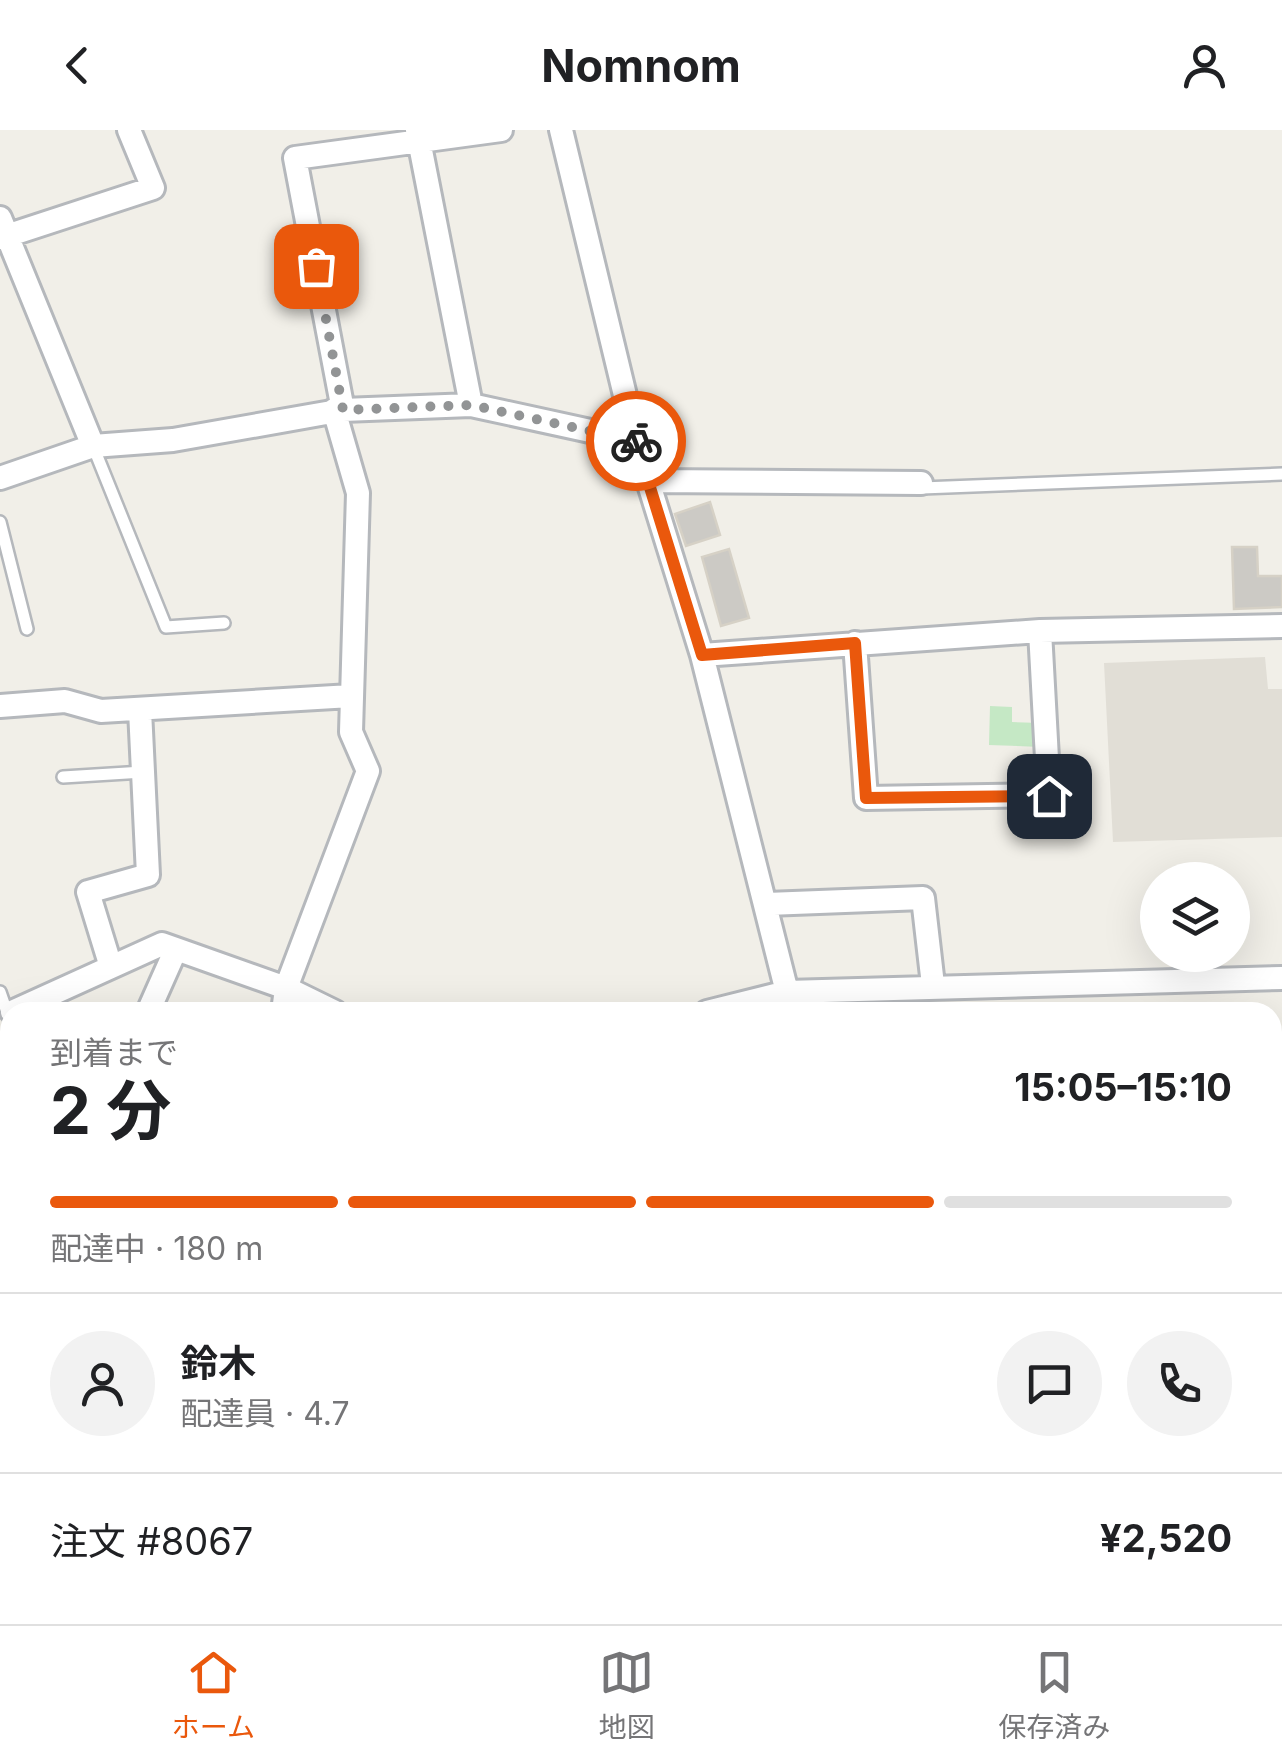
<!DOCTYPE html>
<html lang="ja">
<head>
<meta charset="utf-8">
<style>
	:root { --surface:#fff; --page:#f2f2f2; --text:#202124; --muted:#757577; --line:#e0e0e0; --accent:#ea580c }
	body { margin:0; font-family:Inter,"Noto Sans JP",sans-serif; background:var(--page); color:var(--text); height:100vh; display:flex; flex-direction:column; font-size:38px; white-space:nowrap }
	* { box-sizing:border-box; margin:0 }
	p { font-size:32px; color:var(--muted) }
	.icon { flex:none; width:55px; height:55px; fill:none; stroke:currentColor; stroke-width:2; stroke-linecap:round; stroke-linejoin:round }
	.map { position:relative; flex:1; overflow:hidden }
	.panel { position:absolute; left:0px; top:872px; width:1282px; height:622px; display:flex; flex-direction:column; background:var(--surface); border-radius:30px 30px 0 0; box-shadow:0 10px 40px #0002 }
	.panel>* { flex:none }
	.controls { position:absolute; left:1140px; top:732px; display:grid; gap:20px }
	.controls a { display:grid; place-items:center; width:110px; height:110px; border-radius:50%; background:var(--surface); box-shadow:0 10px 40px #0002; font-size:50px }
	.pin { position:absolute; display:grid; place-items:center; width:85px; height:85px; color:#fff; margin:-42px; border-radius:20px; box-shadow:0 5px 15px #0006 }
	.courier { position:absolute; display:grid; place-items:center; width:100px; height:100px; margin:-50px; border:8px solid #ea580c; border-radius:50%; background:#fff; color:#222; box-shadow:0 2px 12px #0007 }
	.summary em { font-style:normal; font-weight:700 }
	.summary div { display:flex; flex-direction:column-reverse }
	.summary { display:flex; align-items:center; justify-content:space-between; height:170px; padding:0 50px }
	h1 { font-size:65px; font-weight:700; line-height:75px }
	.bar { display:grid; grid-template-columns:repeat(4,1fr); gap:15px 10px; align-content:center; height:120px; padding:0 50px }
	.bar i { height:12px; border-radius:8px; background:var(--line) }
	.bar .selected { background:var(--accent) }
	.bar p { grid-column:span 4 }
	.line { display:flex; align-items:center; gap:25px; padding:0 50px; border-top:2px solid var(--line) }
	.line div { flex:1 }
	.round { display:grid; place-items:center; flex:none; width:105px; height:105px; border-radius:52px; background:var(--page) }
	header { display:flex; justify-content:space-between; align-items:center; height:130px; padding:0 50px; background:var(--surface); font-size:45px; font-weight:700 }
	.menu { display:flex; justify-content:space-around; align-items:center; height:140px; border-top:2px solid var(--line); background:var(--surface); font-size:28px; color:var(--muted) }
	.menu a { display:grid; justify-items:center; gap:5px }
	.menu .selected { color:var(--accent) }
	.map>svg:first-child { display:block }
	.education { fill:#e1ded6 }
	.green { fill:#c5e8c5 }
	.building { fill:#cccac5; stroke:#d6d1c6; stroke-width:2.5 }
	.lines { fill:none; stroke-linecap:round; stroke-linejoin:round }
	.service-casing { stroke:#b5b8bc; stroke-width:16 }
	.minor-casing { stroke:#b5b8bc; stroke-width:28 }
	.tertiary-casing { stroke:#b5b8bc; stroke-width:32 }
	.path { stroke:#9cc7a9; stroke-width:5; stroke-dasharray:10 5; stroke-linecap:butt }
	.service { stroke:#fff; stroke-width:11 }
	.minor { stroke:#fff; stroke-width:22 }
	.tertiary { stroke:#fff; stroke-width:28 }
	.done { stroke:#929495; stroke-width:10; stroke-dasharray:0 18 }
	.route { stroke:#ea580c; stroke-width:12 }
</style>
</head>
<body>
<header><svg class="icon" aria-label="back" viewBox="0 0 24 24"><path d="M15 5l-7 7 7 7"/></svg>Nomnom<svg class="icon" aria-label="person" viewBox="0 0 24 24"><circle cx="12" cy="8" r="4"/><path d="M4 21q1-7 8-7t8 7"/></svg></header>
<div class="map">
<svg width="1282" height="1494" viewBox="0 0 1282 1494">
	<rect width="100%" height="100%" fill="#f1efe8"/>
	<!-- education -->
	<path class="education" d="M1265,527l3,32h14v148l-169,5 -9,-179z
		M0,1036l10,26v98l-10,4z"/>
	<!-- green -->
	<path class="green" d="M990,576l22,1v15l29,1v24l-52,-2z"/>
	<!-- building -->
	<path class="building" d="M710,372l10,33 -34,11 -11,-32z
		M1232,417h25l1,29h24v31l-48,2z
		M729,419l20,69 -28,8 -19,-69z"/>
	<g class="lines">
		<!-- service casing -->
		<g class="service-casing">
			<path id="service" d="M93,316l73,181 58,-4
				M921,353l1,5 360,-14
				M0,392l27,107
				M63,647l80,-5
				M0,862l8,23
				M1272,1131h10
				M0,1223l10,-4
				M925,1485l10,9
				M810,1494l7,-9"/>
		</g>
		<!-- minor casing -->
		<g class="minor-casing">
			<path id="minor" d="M417,0l54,275
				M0,88l93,228
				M0,108l153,-50 -24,-58
				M343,280l-48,-252 206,-28
				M636,311l12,26v14l54,174 90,357
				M0,348l93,-32 80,-6 170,-30 128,-5 165,36 -75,-311
				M648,351l273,2
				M855,513l11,155 183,-3 -9,-164
				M702,525l338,-24 242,-5
				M0,576l65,-5 36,10 250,-15
				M767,774l156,-6 10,87
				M111,837l-23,-75 60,-17 -8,-165
				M12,882l150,-68 124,44 49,24
				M148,882l28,-63
				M283,882l3,-24 82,-217 -17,-39 7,-239 -24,-83
				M707,882l80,-20 495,-14
				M1272,942l10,-1
				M224,1485l6,9
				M1165,1485l8,9
				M280,1494l3,-9"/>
		</g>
		<!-- tertiary casing -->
		<g class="tertiary-casing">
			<path id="tertiary" d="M0,1433l10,17
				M31,1485l5,9"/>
		</g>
		<!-- path -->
		<path class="path" d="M1272,1249l10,-1"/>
		<!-- service -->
		<use href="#service" class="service"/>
		<!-- minor -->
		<use href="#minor" class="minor"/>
		<!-- tertiary -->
		<use href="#tertiary" class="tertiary"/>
	</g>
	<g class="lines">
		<!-- done -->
		<path class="done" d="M316,136l27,144 128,-5 165,36"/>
		<!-- route -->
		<path class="route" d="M636,311l12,26v14l54,174 153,-12 11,155 183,-2"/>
	</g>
</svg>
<div class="controls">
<a><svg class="icon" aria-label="layers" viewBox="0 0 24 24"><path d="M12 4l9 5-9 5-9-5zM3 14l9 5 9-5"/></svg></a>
</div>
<div class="pin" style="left:316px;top:136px;background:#ea580c"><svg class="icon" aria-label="bag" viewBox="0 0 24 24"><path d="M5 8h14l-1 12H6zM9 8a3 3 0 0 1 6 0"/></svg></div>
<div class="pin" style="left:1049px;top:666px;background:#1f2937"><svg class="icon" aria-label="home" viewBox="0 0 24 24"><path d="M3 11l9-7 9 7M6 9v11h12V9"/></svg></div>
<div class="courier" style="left:636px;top:311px"><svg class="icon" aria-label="bike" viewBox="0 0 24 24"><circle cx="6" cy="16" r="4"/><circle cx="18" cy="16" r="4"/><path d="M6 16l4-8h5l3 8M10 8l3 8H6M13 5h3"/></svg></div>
<section class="panel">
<div class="summary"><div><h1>2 分</h1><p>到着まで</p></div><em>15:05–15:10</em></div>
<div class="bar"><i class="selected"></i><i class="selected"></i><i class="selected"></i><i></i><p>配達中 · 180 m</p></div>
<div class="line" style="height:180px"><a class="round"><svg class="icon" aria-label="person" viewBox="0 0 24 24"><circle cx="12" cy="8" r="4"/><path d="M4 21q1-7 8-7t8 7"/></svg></a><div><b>鈴木</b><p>配達員 · 4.7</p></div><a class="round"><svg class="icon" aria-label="chat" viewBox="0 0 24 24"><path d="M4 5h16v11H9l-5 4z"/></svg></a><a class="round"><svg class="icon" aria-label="phone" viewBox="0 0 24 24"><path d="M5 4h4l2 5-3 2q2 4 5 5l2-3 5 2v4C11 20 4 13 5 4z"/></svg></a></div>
<div class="line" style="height:130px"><div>注文 #8067</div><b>¥2,520</b></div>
</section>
</div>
<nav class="menu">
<a class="selected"><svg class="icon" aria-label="home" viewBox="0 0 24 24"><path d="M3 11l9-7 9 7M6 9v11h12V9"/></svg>ホーム</a>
<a><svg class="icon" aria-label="map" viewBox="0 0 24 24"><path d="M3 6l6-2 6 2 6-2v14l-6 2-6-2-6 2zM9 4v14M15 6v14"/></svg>地図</a>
<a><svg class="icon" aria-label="saved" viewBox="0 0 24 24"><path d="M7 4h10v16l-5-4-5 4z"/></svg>保存済み</a>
</nav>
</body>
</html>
